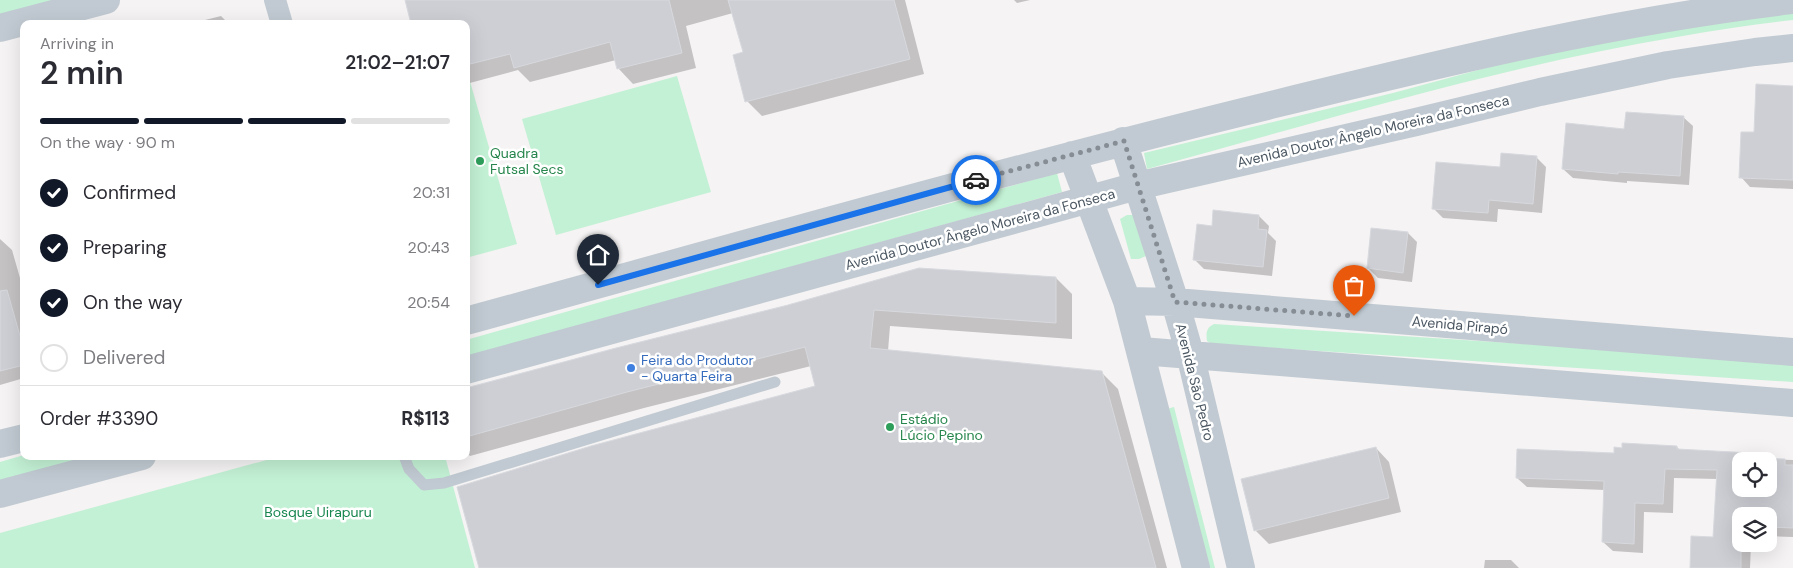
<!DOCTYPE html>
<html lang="en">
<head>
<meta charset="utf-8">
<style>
	:root { --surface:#fff; --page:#f7f7f7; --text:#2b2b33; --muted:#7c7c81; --line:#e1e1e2; --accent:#111827 }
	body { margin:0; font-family:"DM Sans",sans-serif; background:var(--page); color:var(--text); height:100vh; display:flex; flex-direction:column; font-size:19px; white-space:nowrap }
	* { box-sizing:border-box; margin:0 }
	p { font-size:16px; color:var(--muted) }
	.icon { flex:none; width:28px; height:28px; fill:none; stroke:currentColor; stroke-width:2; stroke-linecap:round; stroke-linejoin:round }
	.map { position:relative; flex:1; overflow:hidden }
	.drawer { position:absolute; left:20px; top:20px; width:450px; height:440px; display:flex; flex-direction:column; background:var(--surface); border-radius:10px; box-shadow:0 5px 20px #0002 }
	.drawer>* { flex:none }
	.buttons { position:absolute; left:1732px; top:452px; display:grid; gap:10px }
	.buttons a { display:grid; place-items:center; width:45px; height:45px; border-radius:10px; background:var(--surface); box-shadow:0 5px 20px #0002; font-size:25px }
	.pin { position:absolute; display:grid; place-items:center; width:42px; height:42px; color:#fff; margin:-51px -21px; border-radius:50% 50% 50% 0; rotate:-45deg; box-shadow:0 0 5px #0007 }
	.pin .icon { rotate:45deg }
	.courier { position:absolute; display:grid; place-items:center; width:50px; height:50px; margin:-25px; border:4px solid #1a73e8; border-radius:50%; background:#fff; color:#222; box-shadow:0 1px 6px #0007 }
	.overview em { font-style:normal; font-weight:600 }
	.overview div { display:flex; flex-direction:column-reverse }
	.overview { display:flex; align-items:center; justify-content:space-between; height:85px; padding:0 20px }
	h1 { font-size:32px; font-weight:600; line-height:38px }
	.bar { display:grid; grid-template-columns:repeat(4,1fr); gap:8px 5px; align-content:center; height:60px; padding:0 20px }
	.bar i { height:6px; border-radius:4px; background:var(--line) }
	.bar .current { background:var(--accent) }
	.bar p { grid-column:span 4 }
	.line { display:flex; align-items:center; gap:12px; padding:0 20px; border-top:1px solid var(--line) }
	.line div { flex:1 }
	ol { padding:0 20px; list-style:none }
	li { display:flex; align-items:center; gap:15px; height:55px }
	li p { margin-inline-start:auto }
	li .icon { padding:5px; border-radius:50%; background:var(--accent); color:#fff; stroke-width:4 }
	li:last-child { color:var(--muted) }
	li i { width:28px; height:28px; border:2px solid var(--line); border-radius:50% }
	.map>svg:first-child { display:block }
	.green { fill:#c3f1d5 }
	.shadow { fill:#0003; fill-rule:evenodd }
	.building { fill:#cdcfd5; stroke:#d7d9de; fill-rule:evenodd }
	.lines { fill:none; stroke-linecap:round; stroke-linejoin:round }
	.service { stroke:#c1cad2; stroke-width:11 }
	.minor { stroke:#c1cad2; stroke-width:22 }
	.tertiary { stroke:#c1cad2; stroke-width:28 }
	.done { stroke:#868d94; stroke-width:5; stroke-dasharray:0 9 }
	.route { stroke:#1a73e8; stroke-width:6 }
	.leisure-dot { fill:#2e9e5b; stroke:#fff; stroke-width:2 }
	.shop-dot { fill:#3f7fe0; stroke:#fff; stroke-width:2 }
	.labels { text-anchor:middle; stroke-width:5; stroke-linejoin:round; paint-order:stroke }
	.street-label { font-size:14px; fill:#4a5661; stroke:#fff }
	.leisure-label { font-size:14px; fill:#27864d; stroke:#fff; text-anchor:start }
	.shop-label { font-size:14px; fill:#366cbe; stroke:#fff; text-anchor:start }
	.park-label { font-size:14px; fill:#17864f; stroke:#fff }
</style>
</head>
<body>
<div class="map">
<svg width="1793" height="568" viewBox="0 0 1793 568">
	<rect width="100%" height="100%" fill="#f5f3f3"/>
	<!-- green -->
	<path class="green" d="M0,0h54l-54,15z
		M1793,11v9c-39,4 -77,10 -116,17 -180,30 -354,84 -530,132l-3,-16 249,-60 111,-30 132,-28z
		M677,76l34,116 -155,43 -34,-116z
		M469,78l48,166 -51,14v-179z
		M1057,173l5,19 -596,165v-17z
		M1127,215h9l10,41 -7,3h-8l-11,-40z
		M1214,324l579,37v21l-581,-38 -5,-3c-1,-8 -1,-13 7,-17z
		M1174,407l41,161h-15l-40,-157z
		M24,455v1h72l-96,25v-19z
		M281,456h164l30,112h-475v-35z"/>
	<!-- shadow -->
	<path class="shadow" d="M406,0h499l19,74 -162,42 -15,-15 -2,-48 -12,-40 -47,13 10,42 -63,16 -15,-16 -2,-8 -86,22 -12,-12 -52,14v-60z
		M1014,0h16l-13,3z
		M221,16l8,8h-40z
		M1793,87v102l-43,-2 -9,-10 14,-43z
		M1683,117l10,9 -4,59 -62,-4v2l-54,-5 -10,-9 63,-39z
		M1537,158l9,9 -4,46 -44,-4 -1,13 -54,-4 -10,-10 68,-40z
		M1259,216l10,10 -1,7 8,8 -4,35 -68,-7 -10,-10 19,-32z
		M1408,233l9,9 -5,40 -34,-4 -10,-10z
		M0,239l12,11 12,42v86l-24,7z
		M1056,278l16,16v45l-182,-13 -2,25 213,21 17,17 49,179h-687l336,-181 -5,-21 -167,42 -174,48 -4,-4v-63l151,-40z
		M1677,447l3,3 72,4 5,5 36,1v77l-24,-1v-20h-28v28h10l-1,24h-59l23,-29 3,-60 -43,-1 -1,35 -29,-1 -1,41 -30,-2 -10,-9 2,-52 -78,-3 -10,-9 98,-24zM1741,461h28v28h-28z
		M1376,448l13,14 12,50 -132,32 -14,-14z
		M1485,560h26l8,8h-35z"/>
	<!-- building -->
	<path class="building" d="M405,0h264l13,53 -65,16 -7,-27 -96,26 -4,-14 -44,11v-41h-55z
		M728,0h166l16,59 -165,43 -12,-47 10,-3z
		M1756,84l37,2v94l-54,-2 2,-46h13z
		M1626,112l58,4 -4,60 -62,-4v2l-56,-5 4,-46 58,6z
		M1501,153l36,3 -4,48 -44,-4 -1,13 -56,-4 4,-47 64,5z
		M1213,210l46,5 -1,14 9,1 -4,37 -70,-7 4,-36 15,2z
		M1371,228l37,4 -5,41 -36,-5z
		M919,268l137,9v46l-182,-13 -4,38 232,23 54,197h-677l-22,-81 134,-41 224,-60 -10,-39 -178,45 -161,45v-49l150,-40 172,-43z
		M7,290l17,60v15l-24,6v-80z
		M1622,443l55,3v3l75,4v5l33,1v6h8v63l-24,-1v-11h-28v52h-51l1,-32 22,1 4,-67 -52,-1 -2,35 -28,-1 -1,41 -32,-2 2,-61 -88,-3 1,-29 97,4v-6l8,1zM1741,461h28v28h-28z
		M1376,447l13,51 -135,33 -13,-52z"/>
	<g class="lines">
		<!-- service -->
		<path class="service" d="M404,456l5,13 15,16 20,-2 331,-101"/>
		<!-- minor -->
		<path class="minor" d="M275,0l7,24"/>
		<!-- tertiary -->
		<path class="tertiary" d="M0,28l106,-28
			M1123,141l52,161 15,52 51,214
			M1072,155l55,146 69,267
			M1127,301l48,1 618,50
			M466,321c269,-74 538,-151 809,-217 171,-42 343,-84 518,-104
			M1141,351l652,52
			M466,370l671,-184 279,-64 124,-30 128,-27 87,-13 38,-4
			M0,444l24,-6
			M0,494l142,-38"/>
	</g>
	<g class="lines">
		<!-- done -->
		<path class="done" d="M976,180l148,-39 51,161 179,14"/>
		<!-- route -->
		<path class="route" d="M598,285l378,-105"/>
	</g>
	<!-- markers -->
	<g class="leisure-dot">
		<circle cx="480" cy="161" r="5"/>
		<circle cx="890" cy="427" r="5"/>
	</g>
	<circle class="shop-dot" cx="631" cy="368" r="5"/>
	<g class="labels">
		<!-- street labels -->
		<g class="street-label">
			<text transform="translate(1373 131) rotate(-13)" y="5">Avenida Doutor Ângelo Moreira da Fonseca</text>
			<text transform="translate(980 229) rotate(-15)" y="5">Avenida Doutor Ângelo Moreira da Fonseca</text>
			<text transform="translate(1460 325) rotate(5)" y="5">Avenida Pirapó</text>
			<text transform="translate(1195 382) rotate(76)" y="5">Avenida São Pedro</text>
		</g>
		<!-- leisure labels -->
		<g class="leisure-label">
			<text x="490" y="158">Quadra<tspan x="490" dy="16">Futsal Secs</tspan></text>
			<text x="900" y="424">Estádio<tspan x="900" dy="16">Lúcio Pepino</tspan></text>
		</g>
		<!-- shop labels -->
		<g class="shop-label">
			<text x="641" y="365">Feira do Produtor<tspan x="641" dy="16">- Quarta Feira</tspan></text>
		</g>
		<!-- park labels -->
		<g class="park-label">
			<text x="318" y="517">Bosque Uirapuru</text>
		</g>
	</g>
</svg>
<div class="buttons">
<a><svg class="icon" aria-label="locate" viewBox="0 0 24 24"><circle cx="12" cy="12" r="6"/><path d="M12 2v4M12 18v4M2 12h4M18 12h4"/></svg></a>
<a><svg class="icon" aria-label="layers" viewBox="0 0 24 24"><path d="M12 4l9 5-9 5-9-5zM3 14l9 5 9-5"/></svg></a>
</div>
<div class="pin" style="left:1354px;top:316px;background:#ea580c"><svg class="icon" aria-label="bag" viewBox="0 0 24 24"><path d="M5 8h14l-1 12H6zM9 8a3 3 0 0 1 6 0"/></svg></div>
<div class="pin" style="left:598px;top:285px;background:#1f2937"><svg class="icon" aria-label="home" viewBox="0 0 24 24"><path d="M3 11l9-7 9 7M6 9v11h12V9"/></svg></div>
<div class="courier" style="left:976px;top:180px"><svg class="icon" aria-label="car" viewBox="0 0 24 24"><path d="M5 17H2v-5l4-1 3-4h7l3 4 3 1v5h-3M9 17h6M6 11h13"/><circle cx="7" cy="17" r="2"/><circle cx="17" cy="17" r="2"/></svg></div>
<section class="drawer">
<div class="overview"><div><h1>2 min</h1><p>Arriving in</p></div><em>21:02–21:07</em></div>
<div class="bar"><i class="current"></i><i class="current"></i><i class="current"></i><i></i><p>On the way · 90 m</p></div>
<ol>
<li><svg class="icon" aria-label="check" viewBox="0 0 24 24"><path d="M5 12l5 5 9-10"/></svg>Confirmed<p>20:31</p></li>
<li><svg class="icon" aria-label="check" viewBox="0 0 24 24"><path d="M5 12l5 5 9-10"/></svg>Preparing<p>20:43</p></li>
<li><svg class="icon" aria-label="check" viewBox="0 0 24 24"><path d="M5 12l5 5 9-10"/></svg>On the way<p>20:54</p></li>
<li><i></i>Delivered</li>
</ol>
<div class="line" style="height:65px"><div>Order #3390</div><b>R$113</b></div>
</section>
</div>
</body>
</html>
